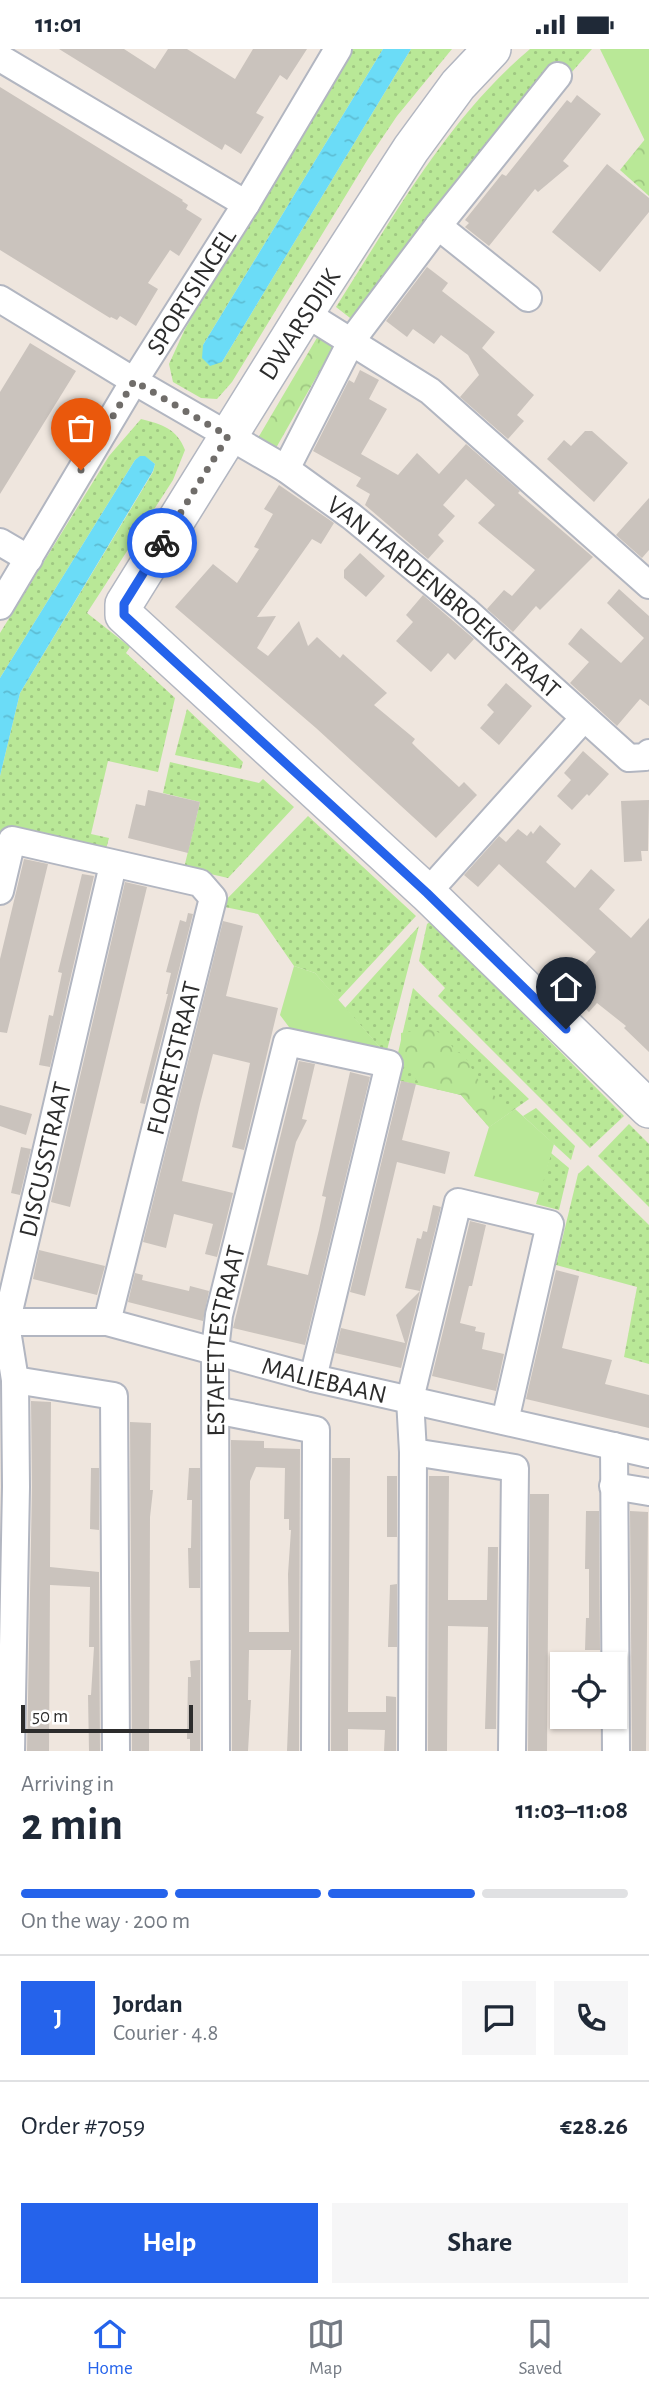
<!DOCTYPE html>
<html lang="en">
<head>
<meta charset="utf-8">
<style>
	:root { --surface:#fff; --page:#f6f6f7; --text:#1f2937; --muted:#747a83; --line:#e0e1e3; --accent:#2563eb }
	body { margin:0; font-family:"Alegreya Sans",sans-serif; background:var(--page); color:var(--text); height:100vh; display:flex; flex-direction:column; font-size:26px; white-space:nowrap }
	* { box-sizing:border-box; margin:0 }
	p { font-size:23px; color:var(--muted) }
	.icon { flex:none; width:38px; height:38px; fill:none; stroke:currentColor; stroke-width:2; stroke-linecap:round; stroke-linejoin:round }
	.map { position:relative; height:1702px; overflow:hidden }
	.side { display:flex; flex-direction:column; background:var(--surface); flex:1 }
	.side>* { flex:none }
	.tools { position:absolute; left:550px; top:1603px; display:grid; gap:14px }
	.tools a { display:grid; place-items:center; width:77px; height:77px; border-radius:0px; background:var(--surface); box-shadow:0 2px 5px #0004; font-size:35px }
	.scale { position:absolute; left:21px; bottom:18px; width:172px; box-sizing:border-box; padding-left:7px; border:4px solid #2c2c2c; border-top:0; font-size:19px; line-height:24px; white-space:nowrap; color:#2c2c2c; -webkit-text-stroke:5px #fff; paint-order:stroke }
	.pin { position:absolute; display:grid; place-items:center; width:60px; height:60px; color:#fff; margin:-72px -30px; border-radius:50% 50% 50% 0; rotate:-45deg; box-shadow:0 0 7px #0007 }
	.pin .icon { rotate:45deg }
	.courier { position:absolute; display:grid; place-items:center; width:70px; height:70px; margin:-35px; border:5px solid #2563eb; border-radius:50%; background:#fff; color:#222; box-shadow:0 2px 9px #0007 }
	.overview em { font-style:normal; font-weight:700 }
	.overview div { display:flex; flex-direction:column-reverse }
	.overview { display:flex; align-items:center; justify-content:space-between; height:119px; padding:0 21px }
	h1 { font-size:46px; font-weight:700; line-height:52px }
	.bar { display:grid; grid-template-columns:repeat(4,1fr); gap:10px 7px; align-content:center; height:84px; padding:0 21px }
	.bar i { height:9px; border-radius:5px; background:var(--line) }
	.bar .on { background:var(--accent) }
	.bar p { grid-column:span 4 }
	.line { display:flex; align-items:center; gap:18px; padding:0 21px; border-top:2px solid var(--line) }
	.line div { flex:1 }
	.round { display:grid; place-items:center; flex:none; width:74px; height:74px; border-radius:0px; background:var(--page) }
	.button { display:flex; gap:14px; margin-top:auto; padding:14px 21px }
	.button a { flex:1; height:80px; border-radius:0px; background:var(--accent); color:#fff; font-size:28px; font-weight:700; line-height:80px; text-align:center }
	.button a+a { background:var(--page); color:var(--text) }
	.status { display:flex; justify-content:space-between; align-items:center; height:49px; padding:0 35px; background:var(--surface); direction:ltr }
	.status svg { height:19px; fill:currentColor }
	.menu { display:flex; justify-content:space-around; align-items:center; height:98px; border-top:2px solid var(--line); background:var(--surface); font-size:19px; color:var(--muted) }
	.menu a { display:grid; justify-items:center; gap:4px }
	.menu .on { color:var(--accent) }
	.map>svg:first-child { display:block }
	.grass { fill:url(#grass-dots) }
	.forest { fill:url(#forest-crowns) }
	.park { fill:#b9e897 }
	.water { fill:url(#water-ripples) }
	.building { fill:#cac3bd; fill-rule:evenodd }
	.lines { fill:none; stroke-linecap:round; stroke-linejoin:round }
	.street-casing { stroke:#b2b6c1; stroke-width:30 }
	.secondary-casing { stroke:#b2b6c1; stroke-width:40 }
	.street { stroke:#fff; stroke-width:26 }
	.secondary { stroke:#fff; stroke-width:37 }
	.done { stroke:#706d6a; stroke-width:7; stroke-dasharray:0 12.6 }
	.route { stroke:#2563eb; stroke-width:9 }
	.labels { text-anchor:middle; stroke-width:6; stroke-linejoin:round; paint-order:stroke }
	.street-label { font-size:26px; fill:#2c2c2c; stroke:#fff }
</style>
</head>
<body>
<div class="status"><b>11:01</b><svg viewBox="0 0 49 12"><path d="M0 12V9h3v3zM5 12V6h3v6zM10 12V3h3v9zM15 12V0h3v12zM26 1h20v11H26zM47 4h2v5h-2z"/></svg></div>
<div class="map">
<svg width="649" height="1702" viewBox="0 0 649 1702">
	<defs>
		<pattern id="grass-dots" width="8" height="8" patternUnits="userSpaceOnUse" patternTransform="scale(1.75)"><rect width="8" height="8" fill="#b9e897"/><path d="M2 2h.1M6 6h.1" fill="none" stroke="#9fc782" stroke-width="1.8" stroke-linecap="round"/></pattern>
		<pattern id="forest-crowns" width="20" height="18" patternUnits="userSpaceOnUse" patternTransform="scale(1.75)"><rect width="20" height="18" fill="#b9e897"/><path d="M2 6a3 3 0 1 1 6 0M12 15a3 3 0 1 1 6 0" fill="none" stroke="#9fc782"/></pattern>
		<pattern id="water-ripples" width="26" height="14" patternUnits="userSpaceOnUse" patternTransform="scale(1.75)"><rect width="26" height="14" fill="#6bdcf7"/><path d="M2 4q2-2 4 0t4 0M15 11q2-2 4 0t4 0" fill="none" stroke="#5dbdd4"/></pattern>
	</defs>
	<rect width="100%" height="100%" fill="#efe6de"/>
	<!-- grass -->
	<path class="grass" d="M349,0h34l-180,296 19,17 189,-313h41l-55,67 -29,43 -136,223 -15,17 -16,-1 -28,-16 -4,-18 16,-35z
		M530,0h62l-238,272 -18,-14c58,-91 111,-188 194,-258z
		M141,370c21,5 36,10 44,31l-12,30 -86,133 43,34 -4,6 49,45 -17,74 -50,-11 -17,73 18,4 -3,11 -98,-23 -8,32v-82l20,-83 133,-221 2,-8c-8,-6 -11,-10 -20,-4l-135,218v-45l109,-177z
		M187,660l56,53 -2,7 -66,-14z
		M170,713l89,21 4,-4 31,28 -66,71 -44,-10 16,-66 -37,-9z
		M308,767l108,100 -78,84 -23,-27 -21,-7 -36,-52 -38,-8z
		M431,872l193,195 -34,32 -152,-152 7,-8 -26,-27 8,-37z
		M419,877l-33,128 -41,-46z
		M413,939l116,111 -40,28 -28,-32 -69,-16z
		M536,1059l39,38 -4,14 -48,-44z
		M629,1075l20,20v63l-51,-51z
		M551,1104l18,15 -10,42 -23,-6z
		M588,1116l61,60v139l-25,-7 13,-70 -81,-22 22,-91z"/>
	<!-- forest -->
	<path class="forest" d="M646,89l3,4v54l-29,-26z
		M318,287l17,8 -59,104 -18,-10z
		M431,979l15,9 9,14 9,4 15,26 21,20 15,8 -26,18 -28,-32 -41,-10 -19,-28v-24z"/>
	<!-- park -->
	<path class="park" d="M600,0h49v100l-3,-6z
		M294,917l21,7 71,81 -94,-23 -12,-16z
		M515,1060l39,35 -14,49 -66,-17 15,-49z"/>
	<!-- water -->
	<path class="water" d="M383,0h28l-189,313 -12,4 -8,-8 1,-13z
		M140,407h5l10,8 -2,7 -133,222 -20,83v-98l135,-218z"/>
	<!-- building -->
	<path class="building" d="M59,0h65l31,20 13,-20h19l48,30 18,-30h54l-20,31 -7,-5 -24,38 8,4 -23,37 -16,-10 -3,6z
		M0,38l183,113 -1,1 6,4 -2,4 16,10 -23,37 -9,-6 -22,33 10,6 -22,37 -16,-10 -3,4 -6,-3 -1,1 -110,-68z
		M577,46l24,19 -38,47 6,5 -31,26 -3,-3 -46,57 -24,-19 4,-4 -4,-3 37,-46 4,2 61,-76 4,3z
		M607,115l42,34v14l-49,60 -48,-40z
		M427,218l21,16 -6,8 53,41 -13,16 52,47 -17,20 7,6 -16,18 -48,-42 19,-22 -11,-20 -27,-20 -7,9 -21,-15 -6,8 -21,-16z
		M30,294l46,28 -76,123v-102z
		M360,321l19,10 -10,19 18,10 -26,45 37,21 19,-22 22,21 27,-30 54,47 -2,2 75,64 -53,53 -4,-4 -23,26 -26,-23 17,-19 8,6 23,-26 -57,-47 17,-18 -29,-26 -23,26 12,11 -17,19 6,6 -16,18 -63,-54 5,-11 -14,-8 5,-8 -48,-27 36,-71 5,3z
		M585,382h7l36,32 -34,39 -47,-43 17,-19 7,6z
		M279,436l55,38 -13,21 -9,-5 -55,78 19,-1 -19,32 11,8 31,-35 9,25 9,-9 23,21 3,-4 44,39 -13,12 41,34 -3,4 6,6 41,38 5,-5 13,13 -41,43 -120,-110 -141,-121 38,-43 24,19 22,-34 -5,-2 19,-33 -9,-5z
		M649,449v52l-7,8 -26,-23z
		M360,504l25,23 -19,21 -22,-19v-8z
		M619,540l30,27v90l-9,-7 -23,27 -47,-43 19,-21 -21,-18 13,-16 40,35 23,-25 -37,-35z
		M423,546l51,44 -19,21 -7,-7 -17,19 -35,-31 17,-19 -7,-7z
		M506,634l26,23 -33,39 -19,-17 14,-16 -7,-7z
		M583,702l26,23 -20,22 -2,-2 -15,16 -15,-14 14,-16 -7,-7z
		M148,741l52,12 -12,51 -60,-15 8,-34 9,2z
		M649,751l-1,51h-7l1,10 -18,1 -3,-61z
		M540,776l21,19 -15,18 29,26 16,-19 24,21 -16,19 32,29 18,-20v134l-25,-24 2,-2 -29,-23 -8,9 -26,-24 33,-36 -97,-88 -21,23 -14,-12 35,-39 7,6 12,-13 9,7 4,-5 2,3z
		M24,810l24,5 -41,169 -7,-1v-73z
		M82,825l12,2 -44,191 -11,-2 10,-50 4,1 9,-43 -4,-1z
		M125,833l22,5 -77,320 -19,-5z
		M188,864l5,1 -48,190 -5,-1 28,-109h-2l5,-21 -5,-1 14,-52 6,2z
		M223,872l20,5 -17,70 52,12 -34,142 -12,-3 18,-84 -37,-9 -13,50 -18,77 51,12 -16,64 -12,-3 8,-30 -39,-10 -8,34 -23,-6z
		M299,1012l16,3 -13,55 5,1 -11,22 -29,123 41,10 11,-45 7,-33 -4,-1 28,-124 20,5 -65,268 -72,-17z
		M401,1032l15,3 -14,56 48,12 -5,22 -48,-12 -32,134 -15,-4z
		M0,1056l32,9 -6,21 -26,-9z
		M21,1098l10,2 -11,46 -9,-2z
		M433,1156l8,2 -21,84 -15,-3 12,-50 4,1 2,-8 4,1z
		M470,1172l16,4 -14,61h-3l-9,37 16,4 -1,4 10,2 -3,16 22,5 -8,37 -64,-15z
		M39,1201l66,16 -8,29 -64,-16z
		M556,1221l23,6 -17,72 50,12 -7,24 44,11v33l-123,-29z
		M135,1224l8,2 -1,5 47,11 1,-5 19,5 -6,30 -75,-19z
		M420,1242l-19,77 -66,-15 6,-25 64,15 -9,-28z
		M31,1352l20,1 -1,165 49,5 1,179h-11l-1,-56h3l3,-48h-5l1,-60 -40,-2 -1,166h-22l5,-264z
		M130,1373l21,1 -1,67h3l-3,27 -1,234h-17z
		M231,1391l33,1v7l36,1 -1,302h-12l4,-101h-42l-1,50h3l-3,51h-16zM256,1418l29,1 -1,51h5v11h2l-3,44 1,58h-40l1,-151z
		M332,1409h18l-2,254h38v-16l10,1v54h-12l1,-21 -37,-1v22h-17z
		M91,1419h8v62l-9,-1z
		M189,1419h11v120h-11l-1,-40h3l1,-48h-5z
		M387,1427h10v61h-10z
		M429,1427h20l-1,124h39l1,-53h10l-2,182h-11l3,-102 -40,-1 -1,125h-19z
		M530,1445h19l-2,257h-19z
		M586,1462h13l1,139h-15l1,-32h3v-49h-4z
		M630,1462l18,1 -2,239h-14z
		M397,1535v63h-9l2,-62z
		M200,1611v91h-10v-12h-3l1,-62h3l-1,-16z"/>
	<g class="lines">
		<!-- street casing -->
		<g class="street-casing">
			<g id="street">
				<path d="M0,9l246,146"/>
				<path d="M438,177l90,72"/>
				<path id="s1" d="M0,250l134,82 152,88 65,47 113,93 165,149 16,-1 4,-4"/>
				<path d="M305,264l125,78 219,194"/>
				<path d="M286,420l66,-129 86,-114 120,-150"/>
				<path d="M0,493l29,17"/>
				<path id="s2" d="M0,557l134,-225 112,-177 92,-155"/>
				<path d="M0,842l12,-51 188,43 13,15 -106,424"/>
				<path d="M427,844l157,-175"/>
				<path id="s3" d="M0,1273h107l206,56 336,76"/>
				<path d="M15,1331l99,16 2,355"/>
				<path d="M215,1361l101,20 -1,321"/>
				<path d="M614,1397l2,305"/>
				<path d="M413,1403l102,16 -3,283"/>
				<path d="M613,1437l36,6"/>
				<path id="s4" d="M11,1702l5,-264 -1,-107 -9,-56 107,-459"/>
				<path id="s5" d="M216,1702l-1,-401 4,-35 68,-273 102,22 -76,314"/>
				<path d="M412,1702l1,-299 -3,-53 48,-197 92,22 -45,197"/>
			</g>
		</g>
		<!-- secondary casing -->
		<g class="secondary-casing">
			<path id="secondary" d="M492,0l-34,36 -47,64 -106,164 -181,291v11l303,278 222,216"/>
		</g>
		<!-- street -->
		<use href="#street" class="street"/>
		<!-- secondary -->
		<use href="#secondary" class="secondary"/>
	</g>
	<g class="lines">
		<!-- done -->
		<path class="done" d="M81,421l53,-89 94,55 -66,107"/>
		<!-- route -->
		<path class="route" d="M162,494l-38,61v11l303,278 139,136"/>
	</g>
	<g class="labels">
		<!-- street labels -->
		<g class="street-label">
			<text dy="9" stroke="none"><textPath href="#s2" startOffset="368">SPORTSINGEL</textPath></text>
			<text transform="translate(299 275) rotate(-57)" y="9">DWARSDIJK</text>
			<text dy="9" stroke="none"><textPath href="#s1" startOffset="536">VAN HARDENBROEKSTRAAT</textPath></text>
			<text transform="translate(173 1009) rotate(-76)" y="9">FLORETSTRAAT</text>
			<text dy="9" stroke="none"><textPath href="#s4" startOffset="597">DISCUSSTRAAT</textPath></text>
			<text dy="9" stroke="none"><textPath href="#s5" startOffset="411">ESTAFETTESTRAAT</textPath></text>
			<text dy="9" stroke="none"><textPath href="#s3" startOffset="332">MALIEBAAN</textPath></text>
		</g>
	</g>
</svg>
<div class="tools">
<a><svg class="icon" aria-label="locate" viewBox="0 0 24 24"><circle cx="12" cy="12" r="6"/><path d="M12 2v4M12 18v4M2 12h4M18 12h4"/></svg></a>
</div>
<div class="scale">50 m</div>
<div class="pin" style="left:81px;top:421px;background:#ea580c"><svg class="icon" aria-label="bag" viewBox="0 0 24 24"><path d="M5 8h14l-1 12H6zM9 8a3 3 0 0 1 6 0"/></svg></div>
<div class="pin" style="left:566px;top:980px;background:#1f2937"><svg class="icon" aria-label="home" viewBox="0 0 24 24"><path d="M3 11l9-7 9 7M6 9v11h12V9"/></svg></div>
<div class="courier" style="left:162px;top:494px"><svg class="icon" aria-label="bike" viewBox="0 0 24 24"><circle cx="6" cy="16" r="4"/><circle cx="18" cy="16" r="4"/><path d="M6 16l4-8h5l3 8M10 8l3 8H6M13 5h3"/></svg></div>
</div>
<section class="side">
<div class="overview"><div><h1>2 min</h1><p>Arriving in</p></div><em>11:03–11:08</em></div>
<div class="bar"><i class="on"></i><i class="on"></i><i class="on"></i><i></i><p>On the way · 200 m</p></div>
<div class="line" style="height:126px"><b class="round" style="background:var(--accent);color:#fff">J</b><div><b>Jordan</b><p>Courier · 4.8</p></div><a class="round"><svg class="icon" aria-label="chat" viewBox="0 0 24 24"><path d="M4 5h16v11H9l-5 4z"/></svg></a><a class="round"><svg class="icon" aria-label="phone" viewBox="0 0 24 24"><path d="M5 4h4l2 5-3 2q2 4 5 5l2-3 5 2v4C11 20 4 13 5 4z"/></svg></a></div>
<div class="line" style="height:91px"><div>Order #7059</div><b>€28.26</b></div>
<div class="button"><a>Help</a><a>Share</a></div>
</section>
<nav class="menu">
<a class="on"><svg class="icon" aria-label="home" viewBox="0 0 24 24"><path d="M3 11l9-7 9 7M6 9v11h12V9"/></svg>Home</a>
<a><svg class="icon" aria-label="map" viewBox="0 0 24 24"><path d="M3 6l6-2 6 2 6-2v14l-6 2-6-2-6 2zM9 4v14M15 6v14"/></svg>Map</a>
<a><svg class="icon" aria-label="saved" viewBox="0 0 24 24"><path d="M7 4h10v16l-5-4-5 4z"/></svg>Saved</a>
</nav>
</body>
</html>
